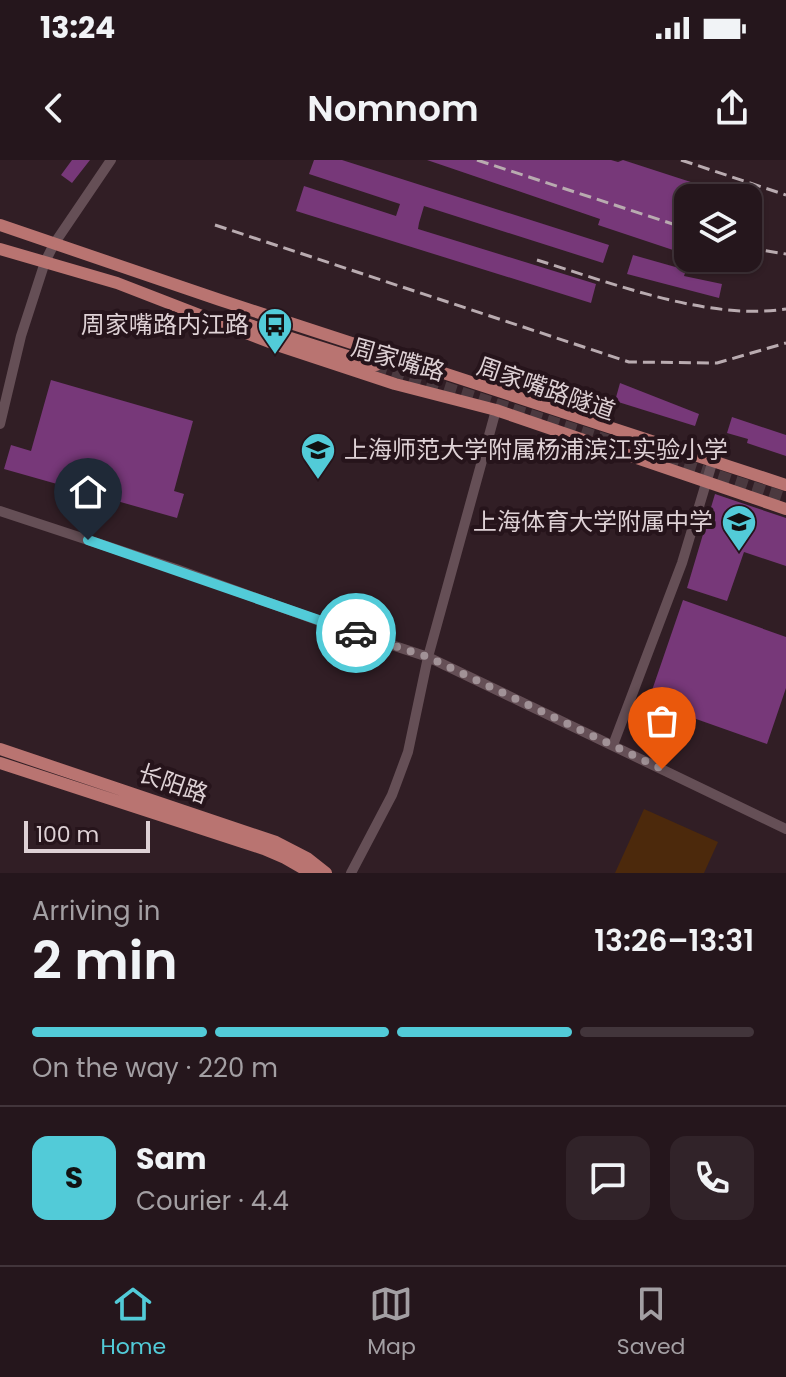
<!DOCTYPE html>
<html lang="en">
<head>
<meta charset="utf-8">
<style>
	:root { --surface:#25161c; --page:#312329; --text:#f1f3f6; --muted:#a39fa3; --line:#42353b; --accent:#52cbd8 }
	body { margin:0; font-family:Poppins,"Noto Sans SC",sans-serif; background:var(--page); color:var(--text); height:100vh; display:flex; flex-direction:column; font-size:30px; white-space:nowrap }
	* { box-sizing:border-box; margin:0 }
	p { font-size:26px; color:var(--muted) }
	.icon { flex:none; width:44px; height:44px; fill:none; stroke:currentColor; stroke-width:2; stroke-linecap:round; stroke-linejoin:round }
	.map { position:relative; height:713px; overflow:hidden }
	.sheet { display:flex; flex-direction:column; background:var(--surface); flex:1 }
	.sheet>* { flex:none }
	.controls { position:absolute; left:674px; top:24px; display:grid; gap:16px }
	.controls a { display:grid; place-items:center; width:88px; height:88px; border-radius:16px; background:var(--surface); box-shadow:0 2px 6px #0004,0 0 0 2px var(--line); font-size:40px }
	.scale { position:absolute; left:24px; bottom:20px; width:126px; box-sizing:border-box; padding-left:8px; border:4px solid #ded1d5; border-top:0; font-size:22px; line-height:28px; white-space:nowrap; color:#ded1d5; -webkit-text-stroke:6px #26141b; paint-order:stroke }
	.pin { position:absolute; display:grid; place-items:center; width:68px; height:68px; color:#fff; margin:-82px -34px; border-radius:50% 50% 50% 0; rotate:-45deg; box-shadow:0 0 8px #0007 }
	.pin .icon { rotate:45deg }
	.courier { position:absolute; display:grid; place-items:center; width:80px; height:80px; margin:-40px; border:6px solid #52cbd8; border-radius:50%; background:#fff; color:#222; box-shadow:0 2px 10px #0007 }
	.summary em { font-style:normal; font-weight:600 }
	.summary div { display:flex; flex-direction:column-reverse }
	.summary { display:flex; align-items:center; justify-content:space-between; height:136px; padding:0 32px }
	h1 { font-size:52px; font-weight:600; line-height:60px }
	.bar { display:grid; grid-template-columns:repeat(4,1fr); gap:12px 8px; align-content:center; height:96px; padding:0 32px }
	.bar i { height:10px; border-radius:6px; background:var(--line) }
	.bar .active { background:var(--accent) }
	.bar p { grid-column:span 4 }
	.line { display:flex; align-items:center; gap:20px; padding:0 32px; border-top:2px solid var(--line) }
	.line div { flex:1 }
	.round { display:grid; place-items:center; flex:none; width:84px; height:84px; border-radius:16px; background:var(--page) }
	.status { display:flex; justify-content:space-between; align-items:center; height:56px; padding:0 40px; background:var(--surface); direction:ltr }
	.status svg { height:22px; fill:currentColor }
	header { display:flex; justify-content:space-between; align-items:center; height:104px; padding:0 32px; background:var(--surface); font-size:36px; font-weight:600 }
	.menu { display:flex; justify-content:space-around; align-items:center; height:112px; border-top:2px solid var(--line); background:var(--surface); font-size:22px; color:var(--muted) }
	.menu a { display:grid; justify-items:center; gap:4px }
	.menu .active { color:var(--accent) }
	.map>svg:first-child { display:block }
	.green { fill:#4c290c }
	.building { fill:#773879 }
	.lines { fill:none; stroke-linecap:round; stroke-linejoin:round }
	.major-tunnel { stroke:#4b393f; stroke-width:12; stroke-dasharray:12 6; stroke-linecap:butt }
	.minor { stroke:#654f56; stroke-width:10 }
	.major { stroke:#b97471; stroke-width:12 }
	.rail { stroke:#b9abb0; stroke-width:3; stroke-dasharray:12 6; stroke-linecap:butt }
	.done { stroke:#a19297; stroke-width:8; stroke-dasharray:0 14.4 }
	.route { stroke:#52cbd8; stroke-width:10 }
	.labels { text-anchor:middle; stroke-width:8; stroke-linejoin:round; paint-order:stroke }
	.poi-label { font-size:24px; fill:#ded1d5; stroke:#26141b; text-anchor:end }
	.street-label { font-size:24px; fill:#ded1d5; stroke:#26141b }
</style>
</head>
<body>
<div class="status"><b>13:24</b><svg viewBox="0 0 49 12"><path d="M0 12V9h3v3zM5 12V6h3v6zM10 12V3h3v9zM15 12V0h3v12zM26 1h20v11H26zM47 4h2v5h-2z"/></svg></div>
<header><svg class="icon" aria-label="back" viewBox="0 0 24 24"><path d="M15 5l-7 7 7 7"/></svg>Nomnom<svg class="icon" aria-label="share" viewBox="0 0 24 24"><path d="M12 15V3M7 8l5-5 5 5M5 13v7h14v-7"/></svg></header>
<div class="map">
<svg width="786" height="713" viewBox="0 0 786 713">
	<rect width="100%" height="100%" fill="#311e25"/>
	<!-- green -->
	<path class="green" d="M644,649l74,33 -14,31h-89z"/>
	<!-- building -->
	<path class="building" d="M72,0h18l-18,23 -11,-8z
		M314,0h28l267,85 -6,18 -179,-57 -5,17 -1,6 178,55 -5,19 -295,-92 8,-25 92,30 4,-12 -91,-30z
		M427,0h184l7,2 5,-2 114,37 -49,1v57l-90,-30 2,-6z
		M633,95l53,15 -2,6 38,8 -3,14 -92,-24z
		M51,220l142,41 -19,70 10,3 -7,24 -173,-49 7,-24 20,6z
		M620,223l79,31 -4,12 -80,-25z
		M732,257l54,18v21l-39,-13 1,-4 -21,-6z
		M715,334l71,24v48l-42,-14 -17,49 -40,-13z
		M683,440l103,37v51l-19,56 -119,-42z"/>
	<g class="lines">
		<!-- major-tunnel -->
		<path class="major-tunnel" d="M376,205l410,133"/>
		<!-- minor -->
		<path class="minor" d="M0,264l21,-88 24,-74 9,-18 57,-84
			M0,351l176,58 152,55 100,33 358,172
			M613,585l69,-182 31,-103
			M351,713l41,-78 16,-43 20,-95 68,-247"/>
		<!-- major -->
		<path class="major" d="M0,65l220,75 566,185
			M0,89l117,34 160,62 118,39 101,26 290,99
			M227,158l149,47
			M0,589l276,93 31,16 19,15
			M0,603l264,86 21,9 26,15"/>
		<!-- rail -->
		<path class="rail" d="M477,0l211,69
			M681,0l105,35
			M215,65l414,137 88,1 69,-20
			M748,88l38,6
			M537,100c75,23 171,61 249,49"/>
	</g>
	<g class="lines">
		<!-- done -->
		<path class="done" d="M356,473l72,24 234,112"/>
		<!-- route -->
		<path class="route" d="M88,380l268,93"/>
	</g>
	<!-- icons -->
	<defs>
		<g id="bus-pin" transform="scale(1.8)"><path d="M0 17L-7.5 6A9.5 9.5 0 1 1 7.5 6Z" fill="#52cbd8" stroke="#26141b"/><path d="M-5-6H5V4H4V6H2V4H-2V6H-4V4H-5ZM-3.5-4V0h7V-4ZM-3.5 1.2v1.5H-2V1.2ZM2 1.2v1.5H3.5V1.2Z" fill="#111"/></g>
		<g id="school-pin" transform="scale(1.8)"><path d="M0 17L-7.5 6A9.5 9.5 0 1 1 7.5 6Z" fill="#52cbd8" stroke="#26141b"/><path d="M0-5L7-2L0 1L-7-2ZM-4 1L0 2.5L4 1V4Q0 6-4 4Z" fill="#111"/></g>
	</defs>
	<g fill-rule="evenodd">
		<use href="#bus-pin" x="275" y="165"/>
		<use href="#school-pin" x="318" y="290"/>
		<use href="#school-pin" x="739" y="362"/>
	</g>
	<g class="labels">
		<!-- poi labels -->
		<g class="poi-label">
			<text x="249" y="173">周家嘴路内江路</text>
			<text x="344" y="298" text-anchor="start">上海师范大学附属杨浦滨江实验小学</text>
			<text x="713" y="370">上海体育大学附属中学</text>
		</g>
		<!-- street labels -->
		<g class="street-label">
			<text transform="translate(398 200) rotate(16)" y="8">周家嘴路</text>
			<text transform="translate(546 229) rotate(19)" y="8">周家嘴路隧道</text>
			<text transform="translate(173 624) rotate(19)" y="8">长阳路</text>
		</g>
	</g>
</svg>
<div class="controls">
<a><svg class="icon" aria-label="layers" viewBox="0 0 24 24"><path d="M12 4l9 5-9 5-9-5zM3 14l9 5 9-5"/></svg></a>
</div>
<div class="scale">100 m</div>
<div class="pin" style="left:662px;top:609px;background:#ea580c"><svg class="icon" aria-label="bag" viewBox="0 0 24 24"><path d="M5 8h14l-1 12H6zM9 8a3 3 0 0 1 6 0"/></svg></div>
<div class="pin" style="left:88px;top:380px;background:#1f2937"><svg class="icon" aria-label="home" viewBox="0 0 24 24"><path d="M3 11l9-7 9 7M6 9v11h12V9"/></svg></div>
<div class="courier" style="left:356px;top:473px"><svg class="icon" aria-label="car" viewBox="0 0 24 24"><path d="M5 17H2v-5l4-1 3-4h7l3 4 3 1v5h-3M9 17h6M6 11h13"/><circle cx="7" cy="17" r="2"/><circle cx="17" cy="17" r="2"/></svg></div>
</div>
<section class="sheet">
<div class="summary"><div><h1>2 min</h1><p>Arriving in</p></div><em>13:26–13:31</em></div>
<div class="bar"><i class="active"></i><i class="active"></i><i class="active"></i><i></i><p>On the way · 220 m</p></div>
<div class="line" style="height:144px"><b class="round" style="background:var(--accent);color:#111">S</b><div><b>Sam</b><p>Courier · 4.4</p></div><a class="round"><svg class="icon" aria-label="chat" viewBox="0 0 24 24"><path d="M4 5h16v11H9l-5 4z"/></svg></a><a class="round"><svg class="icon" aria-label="phone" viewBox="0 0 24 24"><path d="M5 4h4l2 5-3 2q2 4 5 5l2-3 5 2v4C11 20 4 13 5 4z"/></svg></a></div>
</section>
<nav class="menu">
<a class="active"><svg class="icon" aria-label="home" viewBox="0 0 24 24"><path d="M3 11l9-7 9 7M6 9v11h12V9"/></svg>Home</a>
<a><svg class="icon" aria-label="map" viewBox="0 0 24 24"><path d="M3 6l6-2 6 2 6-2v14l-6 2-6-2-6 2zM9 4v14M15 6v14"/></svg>Map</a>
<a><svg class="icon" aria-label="saved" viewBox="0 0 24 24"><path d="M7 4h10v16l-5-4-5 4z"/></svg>Saved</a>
</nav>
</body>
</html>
